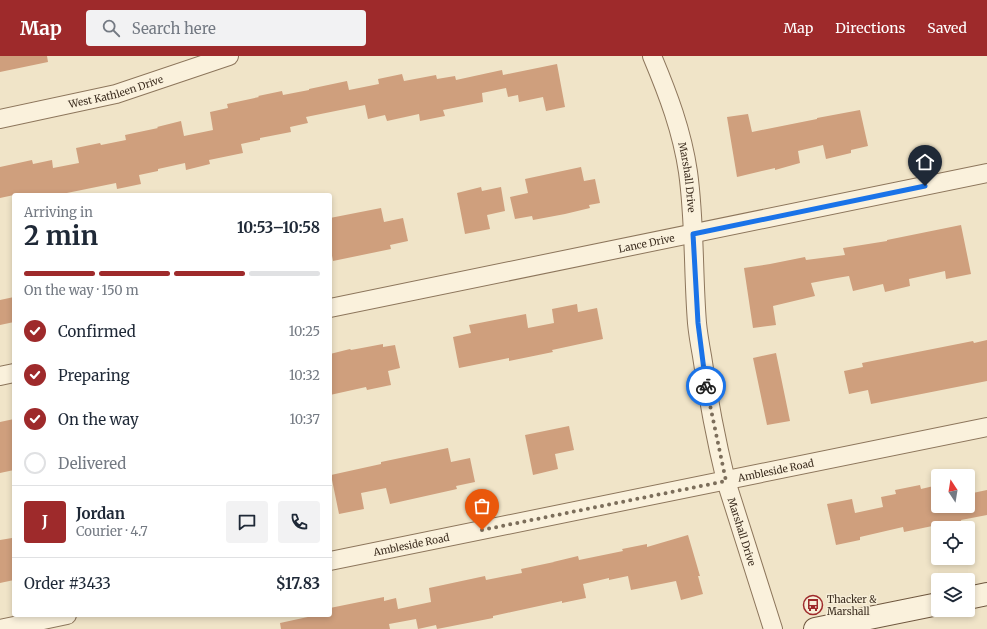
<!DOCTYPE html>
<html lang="en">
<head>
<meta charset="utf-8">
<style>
	:root { --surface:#fff; --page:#f2f2f3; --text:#1f2937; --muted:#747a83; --line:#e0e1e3; --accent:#9e2a2b }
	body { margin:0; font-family:Merriweather,serif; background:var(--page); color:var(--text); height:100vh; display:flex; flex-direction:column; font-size:15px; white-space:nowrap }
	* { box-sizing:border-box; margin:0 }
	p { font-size:13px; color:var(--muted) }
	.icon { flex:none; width:22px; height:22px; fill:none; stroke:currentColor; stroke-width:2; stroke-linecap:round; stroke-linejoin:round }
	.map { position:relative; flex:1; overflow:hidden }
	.sheet { position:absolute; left:12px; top:137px; width:320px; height:424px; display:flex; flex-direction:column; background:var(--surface); border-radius:4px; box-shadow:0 2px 6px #0003 }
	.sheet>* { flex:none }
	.needle { width:26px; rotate:348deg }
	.fabs { position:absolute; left:931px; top:413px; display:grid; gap:8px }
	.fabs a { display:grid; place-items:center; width:44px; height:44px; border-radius:4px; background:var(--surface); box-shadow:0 2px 6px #0003; font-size:20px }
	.pin { position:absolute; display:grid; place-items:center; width:34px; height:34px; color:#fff; margin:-41px -17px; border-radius:50% 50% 50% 0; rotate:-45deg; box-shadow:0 0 4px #0007 }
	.pin .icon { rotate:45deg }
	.courier { position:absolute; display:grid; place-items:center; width:40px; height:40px; margin:-20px; border:3px solid #1a73e8; border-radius:50%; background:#fff; color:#222; box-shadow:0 1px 5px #0007 }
	.summary em { font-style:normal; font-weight:700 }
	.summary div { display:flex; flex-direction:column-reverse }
	.summary { display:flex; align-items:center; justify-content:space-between; height:68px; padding:0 12px }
	h1 { font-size:26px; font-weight:700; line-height:30px }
	.bar { display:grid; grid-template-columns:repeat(4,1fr); gap:6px 4px; align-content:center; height:48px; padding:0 12px }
	.bar i { height:5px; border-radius:3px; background:var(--line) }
	.bar .current { background:var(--accent) }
	.bar p { grid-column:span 4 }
	.line { display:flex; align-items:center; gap:10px; padding:0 12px; border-top:1px solid var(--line) }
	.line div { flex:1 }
	.round { display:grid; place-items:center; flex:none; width:42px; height:42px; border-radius:4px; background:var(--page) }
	ol { padding:0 12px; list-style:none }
	li { display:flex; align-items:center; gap:12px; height:44px }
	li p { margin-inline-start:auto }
	li .icon { padding:4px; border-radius:50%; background:var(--accent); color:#fff; stroke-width:4 }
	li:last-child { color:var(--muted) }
	li i { width:22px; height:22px; border:2px solid var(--line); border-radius:50% }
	header { display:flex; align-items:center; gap:24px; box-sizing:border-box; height:56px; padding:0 20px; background:var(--accent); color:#fff }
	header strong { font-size:19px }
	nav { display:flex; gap:22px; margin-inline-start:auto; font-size:14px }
	.search { width:280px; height:36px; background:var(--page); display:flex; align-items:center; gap:10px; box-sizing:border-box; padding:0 14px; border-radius:4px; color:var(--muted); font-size:15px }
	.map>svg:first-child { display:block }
	.building { fill:#cf9f7d }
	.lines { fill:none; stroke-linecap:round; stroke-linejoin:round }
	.minor-casing { stroke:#8d765c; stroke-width:20 }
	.secondary-casing { stroke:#6f573f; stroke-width:24 }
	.minor { stroke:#faf1dc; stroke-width:18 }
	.secondary { stroke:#faf1dc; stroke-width:22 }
	.done { stroke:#7c6e5b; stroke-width:4; stroke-dasharray:0 7.2 }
	.route { stroke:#1a73e8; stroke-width:5 }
	.labels { text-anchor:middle; stroke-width:3; stroke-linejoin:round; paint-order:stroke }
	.street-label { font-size:10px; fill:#3d2e20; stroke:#f7eed8 }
	.poi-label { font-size:10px; fill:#3d2e20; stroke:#f7eed8; text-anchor:start }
</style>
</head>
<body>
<header>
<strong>Map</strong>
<div class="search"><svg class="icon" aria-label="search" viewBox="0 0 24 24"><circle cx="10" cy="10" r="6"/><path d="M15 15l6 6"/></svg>Search here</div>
<nav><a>Map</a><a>Directions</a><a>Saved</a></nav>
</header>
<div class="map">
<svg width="987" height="573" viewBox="0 0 987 573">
	<rect width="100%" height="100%" fill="#f0e4c8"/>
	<!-- building -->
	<path class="building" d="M0,0h47l1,6 -48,10z
		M557,8l8,43 -19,4 -3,-14 -24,5 -1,-7 -10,2 -2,-9 -24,5 1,9 -40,8 2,6 -25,5 -1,-7 -32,7 -2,-6 -17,4 -3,-14 -59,12 2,6 -18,4 1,5 -31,6v2l-19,4 2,9 -34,7 1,4 -24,6 -1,-7 -27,6v2l-19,4 2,9 -24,5 -1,-6 -59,12h-43l-14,3v-31l32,-7 1,4 19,-4 1,8 26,-5 -3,-15 24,-5 1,2 25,-5 -1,-5 33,-7 -1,-1 24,-6 3,15 29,-6 -3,-18 18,-4 -1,-4 32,-7 -1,-1 24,-5 1,4 26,-5v-1l38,-8 2,9 30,-6 -1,-5 24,-5 2,7 32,-6 1,4 18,-3 1,4 46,-10 1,5z
		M860,54l8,36 -17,4v3l-25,6 -3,-14 -25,6 2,12 -25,7v-2l-38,9 -10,-60 21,-3 4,18 65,-13v-1z
		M581,111l3,14 11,-2 5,24 -11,2 1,3 -25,6 -32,6 -1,-4 -17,3 -5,-22 18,-4 -3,-14z
		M481,131l1,4 19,-4 4,24 -18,4 3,14 -25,5 -8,-41z
		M381,152l3,14 19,-4 5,23 -18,4 1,4 -58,12 -3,-16v-27z
		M961,169l10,49 -25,5 -1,-8 -36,8 1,7 -25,6 -2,-8 -30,7 -4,-15 -12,2 -26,5 4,13 -42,10 3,19 -23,3 -9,-60 26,-4 35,-7 1,3 39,-5 -2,-7 44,-7v-1z
		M14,241v25l-14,3v-25z
		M577,248l1,8 19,-4 6,31 -51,11 1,2 -44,9v-3l-50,10 -6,-31 18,-4 -2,-8 57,-11 2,14 26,-5 -2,-14z
		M987,284v41l-116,23 -3,-14 -19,4 -5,-23 19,-4 -1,-4 111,-22 1,2z
		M383,288v3l12,-2 5,23 -12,3 3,14 -24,5 -1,-3 -36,8v-41l20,-5 1,1z
		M776,297l14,68 -23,4 -14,-67z
		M14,363v51l-14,3v-51z
		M569,370l5,24 -19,4 3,15 -25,6 -8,-40z
		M448,392l3,14 19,-4 5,24 -19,4 1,3 -67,15 -4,-16 -25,5 3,16 -25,5 -8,-39 50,-11v-2z
		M920,429l1,4 17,-4v21h30v-12l19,-4v25l-26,5 1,4 -24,5 -1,-4 -33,7 -1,-5 -43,10v3l-24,5 -9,-41 25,-5 3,14 28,-6 -2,-10 15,-3 -1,-4z
		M688,479l12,41h-2l5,18 -22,6 -5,-19 -45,9 -3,-14 -19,4v-2l-26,6 3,14 -24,5v-2l-69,15v2l-56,11 -1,-4 -18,4 -2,-10 -27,5 1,5h-109l-1,-6 37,-8h13v-7l54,-11v4l12,-3 2,11 33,-7 -2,-14 56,-12 1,4 36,-7 -1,-4 33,-7h-1l25,-6 1,4 44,-9 -1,-2 25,-5v3z
		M12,482l2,11v31l-14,3v-43z"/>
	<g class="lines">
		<!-- minor casing -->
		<g class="minor-casing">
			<g id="minor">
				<path id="s1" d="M652,0c16,38 30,75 36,116 7,50 5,101 9,151 1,11 3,22 5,33 6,42 14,84 24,125l47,148"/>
				<path id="s2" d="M0,63l116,-25 113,-38"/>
				<path id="s3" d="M330,252l657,-135"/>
				<path d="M0,320l14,-3"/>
				<path id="s4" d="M330,505l657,-134"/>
				<path d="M0,573l67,-14"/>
			</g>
		</g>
		<!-- secondary casing -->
		<g class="secondary-casing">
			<path id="secondary" d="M968,542l19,-4
				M815,573l123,-25"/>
		</g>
		<!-- minor -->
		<use href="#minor" class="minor"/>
		<!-- secondary -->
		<use href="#secondary" class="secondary"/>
	</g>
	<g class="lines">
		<!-- done -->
		<path class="done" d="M482,474l244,-49 -20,-95"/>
		<!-- route -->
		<path class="route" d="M706,330l-8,-63 -5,-89 232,-48"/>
	</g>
	<!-- icons -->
	<defs>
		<g id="bus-ring" transform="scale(1)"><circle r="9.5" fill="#f7eed8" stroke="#9e2a2b" stroke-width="1.5"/><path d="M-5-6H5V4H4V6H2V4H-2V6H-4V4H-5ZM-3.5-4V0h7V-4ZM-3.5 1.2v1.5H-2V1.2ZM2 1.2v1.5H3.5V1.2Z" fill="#9e2a2b"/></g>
	</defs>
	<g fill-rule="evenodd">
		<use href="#bus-ring" x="813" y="549"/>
	</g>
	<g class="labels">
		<!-- street labels -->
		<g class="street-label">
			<text dy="4" stroke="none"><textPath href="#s2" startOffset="119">West Kathleen Drive</textPath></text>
			<text dy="4" stroke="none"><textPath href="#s1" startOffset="127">Marshall Drive</textPath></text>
			<text dy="4" stroke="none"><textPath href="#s3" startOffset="323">Lance Drive</textPath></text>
			<text dy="4" stroke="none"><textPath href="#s4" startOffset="455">Ambleside Road</textPath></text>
			<text dy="4" stroke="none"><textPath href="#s1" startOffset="487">Marshall Drive</textPath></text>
			<text dy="4" stroke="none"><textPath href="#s4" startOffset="83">Ambleside Road</textPath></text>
		</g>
		<!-- poi labels -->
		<g class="poi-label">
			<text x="827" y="547">Thacker &amp;<tspan x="827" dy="12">Marshall</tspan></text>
		</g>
	</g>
</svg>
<div class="fabs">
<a><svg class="needle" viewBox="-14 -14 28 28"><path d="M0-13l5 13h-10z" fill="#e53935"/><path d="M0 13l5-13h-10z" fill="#747a83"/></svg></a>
<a><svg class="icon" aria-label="locate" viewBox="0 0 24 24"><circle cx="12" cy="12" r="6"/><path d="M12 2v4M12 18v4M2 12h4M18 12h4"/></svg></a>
<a><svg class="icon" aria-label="layers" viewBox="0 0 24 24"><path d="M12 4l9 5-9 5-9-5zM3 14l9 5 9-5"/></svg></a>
</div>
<div class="pin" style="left:482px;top:474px;background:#ea580c"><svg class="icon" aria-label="bag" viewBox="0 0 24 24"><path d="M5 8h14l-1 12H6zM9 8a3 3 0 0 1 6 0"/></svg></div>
<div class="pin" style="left:925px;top:130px;background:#1f2937"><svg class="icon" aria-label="home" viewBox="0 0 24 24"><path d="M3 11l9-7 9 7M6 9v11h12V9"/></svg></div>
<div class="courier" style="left:706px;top:330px"><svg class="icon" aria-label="bike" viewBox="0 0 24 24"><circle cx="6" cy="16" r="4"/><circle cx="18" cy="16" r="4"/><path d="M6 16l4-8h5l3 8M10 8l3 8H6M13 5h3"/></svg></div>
<section class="sheet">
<div class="summary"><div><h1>2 min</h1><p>Arriving in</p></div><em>10:53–10:58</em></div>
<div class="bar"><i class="current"></i><i class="current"></i><i class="current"></i><i></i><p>On the way · 150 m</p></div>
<ol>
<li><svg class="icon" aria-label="check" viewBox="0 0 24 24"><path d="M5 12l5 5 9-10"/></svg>Confirmed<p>10:25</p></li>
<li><svg class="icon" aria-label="check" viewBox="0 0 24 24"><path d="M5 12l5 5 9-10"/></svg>Preparing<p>10:32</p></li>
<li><svg class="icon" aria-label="check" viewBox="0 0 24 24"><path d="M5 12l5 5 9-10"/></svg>On the way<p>10:37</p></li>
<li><i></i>Delivered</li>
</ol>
<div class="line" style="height:72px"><b class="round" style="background:var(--accent);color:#fff">J</b><div><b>Jordan</b><p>Courier · 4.7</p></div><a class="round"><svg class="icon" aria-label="chat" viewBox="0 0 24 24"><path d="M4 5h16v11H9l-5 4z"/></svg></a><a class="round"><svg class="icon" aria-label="phone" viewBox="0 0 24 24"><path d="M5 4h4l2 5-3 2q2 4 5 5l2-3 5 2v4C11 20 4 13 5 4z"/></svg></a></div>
<div class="line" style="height:52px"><div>Order #3433</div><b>$17.83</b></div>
</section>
</div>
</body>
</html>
